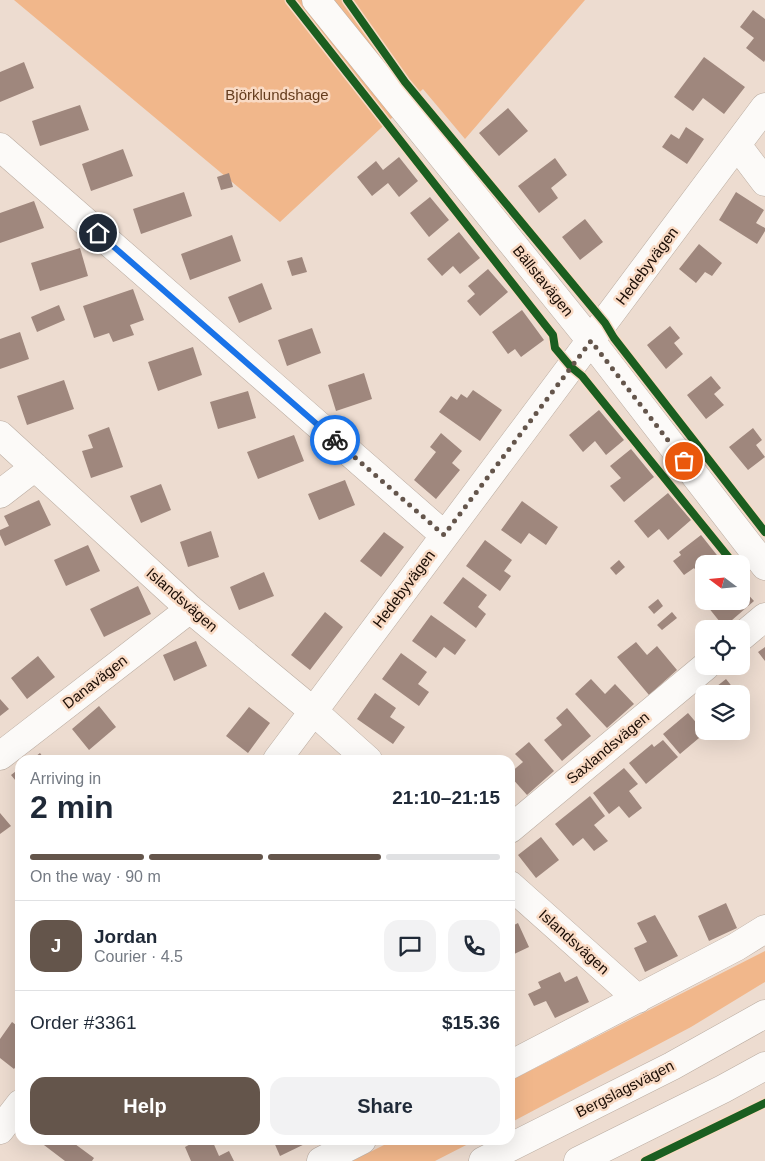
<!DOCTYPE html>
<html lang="en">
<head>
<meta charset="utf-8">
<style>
	:root { --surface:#fff; --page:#f2f2f3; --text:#1f2937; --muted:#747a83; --line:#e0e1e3; --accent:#64554b }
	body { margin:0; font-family:Helvetica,sans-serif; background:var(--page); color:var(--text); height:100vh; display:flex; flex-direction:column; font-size:19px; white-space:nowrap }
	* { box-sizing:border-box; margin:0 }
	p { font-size:16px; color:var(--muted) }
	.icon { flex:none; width:28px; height:28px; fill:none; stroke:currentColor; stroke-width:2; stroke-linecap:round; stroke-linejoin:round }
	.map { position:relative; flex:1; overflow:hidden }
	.drawer { position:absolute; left:15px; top:755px; width:500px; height:390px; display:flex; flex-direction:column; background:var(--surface); border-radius:15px; box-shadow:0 5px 20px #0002 }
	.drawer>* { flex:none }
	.needle { width:32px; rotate:286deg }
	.controls { position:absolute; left:695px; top:555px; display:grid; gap:10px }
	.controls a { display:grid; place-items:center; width:55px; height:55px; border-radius:10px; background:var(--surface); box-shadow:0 5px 20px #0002; font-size:25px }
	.pin { position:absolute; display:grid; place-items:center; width:42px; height:42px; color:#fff; margin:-21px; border:2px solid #fff; border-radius:50%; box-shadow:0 1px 5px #0007 }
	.courier { position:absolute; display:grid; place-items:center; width:50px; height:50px; margin:-25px; border:4px solid #1a73e8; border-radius:50%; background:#fff; color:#222; box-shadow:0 1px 6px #0007 }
	.headline em { font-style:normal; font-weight:700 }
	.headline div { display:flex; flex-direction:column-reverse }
	.headline { display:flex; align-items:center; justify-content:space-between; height:85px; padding:0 15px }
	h1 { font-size:32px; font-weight:700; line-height:38px }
	.bar { display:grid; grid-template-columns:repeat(4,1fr); gap:8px 5px; align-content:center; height:60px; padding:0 15px }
	.bar i { height:6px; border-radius:4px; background:var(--line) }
	.bar .selected { background:var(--accent) }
	.bar p { grid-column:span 4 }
	.line { display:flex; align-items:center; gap:12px; padding:0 15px; border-top:1px solid var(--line) }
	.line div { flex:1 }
	.round { display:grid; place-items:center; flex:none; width:52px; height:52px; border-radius:15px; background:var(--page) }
	.action { display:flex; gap:10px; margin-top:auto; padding:10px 15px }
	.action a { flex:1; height:58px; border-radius:15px; background:var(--accent); color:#fff; font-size:20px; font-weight:700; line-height:58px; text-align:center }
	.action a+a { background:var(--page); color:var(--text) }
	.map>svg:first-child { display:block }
	.green { fill:#f1b78b }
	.building { fill:#9f877d }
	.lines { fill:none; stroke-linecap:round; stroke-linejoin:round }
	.minor-casing { stroke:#baaca1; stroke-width:29 }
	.major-casing { stroke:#baaca1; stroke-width:29 }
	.minor { stroke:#fcfaf8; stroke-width:28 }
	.major { stroke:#fcfaf8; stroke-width:28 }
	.cycleway-casing { stroke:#f9dac4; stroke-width:11 }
	.cycleway { stroke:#1b5e20; stroke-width:8 }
	.done { stroke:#64554b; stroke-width:5; stroke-dasharray:0 9 }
	.route { stroke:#1a73e8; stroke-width:6 }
	.labels { text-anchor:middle; stroke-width:5; stroke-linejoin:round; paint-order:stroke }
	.park-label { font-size:15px; fill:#653d1e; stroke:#f9dac4 }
	.street-label { font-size:15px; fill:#1a0c04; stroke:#f9dac4 }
</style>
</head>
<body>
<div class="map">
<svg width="765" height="1161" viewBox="0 0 765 1161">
	<rect width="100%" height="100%" fill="#eddcd0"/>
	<!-- green -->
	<path class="green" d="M14,0h571l-120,139 -42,-50 -143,133z
		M765,951v31l-74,45 -181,96v-42z
		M394,1140h82l-41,21h-83z"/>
	<!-- building -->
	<path class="building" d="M753,10l12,9v41l-1,2 -18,-14 8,-10 -14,-11z
		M704,57l41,30 -21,27 -21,-16 -10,13 -19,-14z
		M24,62l10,26 -34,14v-30z
		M80,105l9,25 -49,16 -8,-25z
		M508,108l20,23 -29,25 -20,-23z
		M686,127l18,12 -17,25 -25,-17 9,-13 8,5z
		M123,149l10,27 -42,15 -9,-27z
		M399,157l19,24 -19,16 -11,-14 -16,13 -15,-19 19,-16 7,9z
		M555,158l12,17 -16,13 7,10 -19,15 -21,-27z
		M229,173l4,14 -12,3 -4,-13z
		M184,192l8,24 -51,18 -8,-25z
		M736,192l28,18 -8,13 9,5v3l-8,13 -38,-24z
		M430,197l19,23 -20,17 -19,-24z
		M34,201l10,27 -44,15v-30z
		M585,219l18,23 -23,18 -18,-23z
		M459,232l21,26 -20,16 -7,-8 -11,10 -15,-17z
		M232,235l9,26 -51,19 -9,-26z
		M699,244l23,19 -10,13 -7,-4 -9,11 -17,-14z
		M80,248l8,28 -48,15 -9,-28z
		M302,257l5,15 -15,4 -5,-15z
		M488,269l20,23 -28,24 -13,-15 8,-7 -7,-8z
		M262,283l10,26 -33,14 -11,-26z
		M133,289l11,31 -14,5 4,10 -21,7 -4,-9 -15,5 -11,-32z
		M59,305l6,15 -28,12 -6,-15z
		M522,310l22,30 -23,17 -6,-8 -7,5 -16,-22z
		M670,326l10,12 -6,5 9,11 -17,15 -19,-24z
		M312,328l9,25 -34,13 -9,-26z
		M20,332l9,27 -29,10v-30z
		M193,347l9,28 -44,16 -10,-29z
		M364,373l8,26 -36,12 -8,-26z
		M711,376l10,12 -7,6 10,11 -18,14 -19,-24z
		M64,380l10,29 -47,16 -10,-29z
		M473,390l29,20 -22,31 -41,-29 12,-16 6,4 4,-6 6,4z
		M248,391l8,27 -38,11 -8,-27z
		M599,410l25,30 -18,15 -11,-14 -12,11 -14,-17z
		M109,427l14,40 -32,11 -9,-27 11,-3 -5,-13z
		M753,428l9,12 -6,5 9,12 -17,13 -19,-23z
		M441,433l21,18 -10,12 8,7 -24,29 -22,-19 22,-28 -6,-5z
		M294,435l10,26 -46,18 -11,-27z
		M631,449l23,28 -30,25 -14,-16 11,-8 -11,-12z
		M345,480l10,25 -36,15 -11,-26z
		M161,484l10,26 -30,13 -11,-27z
		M668,493l23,27 -23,20 -9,-11 -11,9 -14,-17z
		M39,500l12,25 -46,21 -5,-11v-5l9,-4 -5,-10z
		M522,501l36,26 -12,18 -17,-12 -8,11 -20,-14z
		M211,531l8,26 -31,10 -8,-25z
		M384,532l20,15 -23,30 -21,-16z
		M701,535l23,29h-20v17l-10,-13 -10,7 -11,-14 8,-6 -2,-3z
		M485,540l27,20 -8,11 7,5 -11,15 -34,-25z
		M88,545l12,26 -34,15 -12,-26z
		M619,560l6,7 -9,8 -6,-7z
		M264,572l10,24 -35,14 -9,-23z
		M463,577l24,18 -9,12 8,7 -10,14 -33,-25z
		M138,586l13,28 -47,23 -14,-28z
		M741,587l13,14 -30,26 -16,-20 7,-6h26z
		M658,599l5,7 -9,8 -6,-7z
		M325,612l18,15 -33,43 -19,-15z
		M672,612l5,6 -15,12 -5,-5z
		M431,615l35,25 -11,15 -11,-8 -8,11 -24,-17z
		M196,641l11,25 -33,15 -11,-26z
		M636,642l11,13 10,-9 20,24 -28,25 -32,-38z
		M765,647v14l-7,-9z
		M401,653l26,19 -9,12 11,8 -10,14 -37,-27z
		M38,656l17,21 -28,22 -16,-21z
		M591,679l14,15 10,-10 19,20 -27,24 -32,-34z
		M726,679l12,15h-31z
		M375,693l21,15 -6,9 15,10 -12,17 -36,-25z
		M704,696v14l-7,-9z
		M741,698l9,11 -9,6z
		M0,699l9,10 -9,7z
		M99,706l17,21 -27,23 -17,-21z
		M249,707l21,16 -22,30 -22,-17z
		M567,708l24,28 -29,25 -18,-21 18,-15 -6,-7z
		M688,713l17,20 -25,21 -17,-20z
		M663,740l15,17 -32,27 -17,-21 23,-19 2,3z
		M529,742l25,29 -27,24 -17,-19v-3l13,-11 -8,-8z
		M40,753l5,7h-14z
		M20,768v18l-9,-11z
		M624,768l14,16 -9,7 13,17 -13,10 -10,-12 -10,8 -16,-21z
		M590,796l15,20 -11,9 14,16 -14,10 -11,-13 -10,8 -18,-22z
		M0,813l11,13 -11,8z
		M541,837l18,23 -23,18 -18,-23z
		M726,903l11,25 -28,13 -11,-25z
		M655,915l23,41 -33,16 -11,-24 13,-6 -10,-19z
		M518,923l11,24 -19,9v-29z
		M560,972l5,10 12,-6 12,26 -34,16 -9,-17 -12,5 -6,-12 13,-6 -3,-6z
		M12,1022l8,6v33l-6,8 -14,-11v-19z
		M41,1140h37l-3,4 19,14 -2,3h-27l-25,-19z
		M198,1140h14l7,16 10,-5 5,10h-43l-6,-14z
		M273,1140h40l-33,16z"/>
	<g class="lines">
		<!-- minor casing -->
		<g class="minor-casing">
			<path id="minor" d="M316,0l275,341 174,225
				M737,145l28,37
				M0,147l444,388
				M0,435l190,174 123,102 55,49
				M0,494l35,-27
				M741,637l24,-20
				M0,756l190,-147
				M277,760l488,-653
				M510,829l196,-163
				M510,885l128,114
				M510,1065l226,-118 29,-18
				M0,1130l20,-26
				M321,1161l41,-21"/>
		</g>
		<!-- major casing -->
		<g class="major-casing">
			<path id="major" d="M483,1161l189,-95 93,-52
				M578,1161l145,-72 42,-23"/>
		</g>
		<!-- minor -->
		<use href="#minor" class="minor"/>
		<!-- major -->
		<use href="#major" class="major"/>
		<!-- cycleway casing -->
		<g class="cycleway-casing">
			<path id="cycleway" d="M290,0l263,335 2,13 16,19 11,9 152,188
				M347,0l58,82 200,241 9,15 151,194
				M645,1161l120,-58"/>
		</g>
		<!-- cycleway -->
		<use href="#cycleway" class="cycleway"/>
	</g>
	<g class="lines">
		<!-- done -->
		<path class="done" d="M335,440l109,95 147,-194 93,120"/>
		<!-- route -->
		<path class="route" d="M98,233l237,207"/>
	</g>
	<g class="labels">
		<!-- park labels -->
		<g class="park-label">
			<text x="277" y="100">Björklundshage</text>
		</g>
		<!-- street labels -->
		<g class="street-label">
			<text transform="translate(647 266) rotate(-53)" y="5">Hedebyvägen</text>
			<text transform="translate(543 281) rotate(51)" y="5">Bällstavägen</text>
			<text transform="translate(404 589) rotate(-53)" y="5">Hedebyvägen</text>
			<text transform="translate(182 600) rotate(41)" y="5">Islandsvägen</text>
			<text transform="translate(95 682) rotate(-38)" y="5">Danavägen</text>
			<text transform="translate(608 748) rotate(-40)" y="5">Saxlandsvägen</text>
			<text transform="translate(574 942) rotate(42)" y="5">Islandsvägen</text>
			<text transform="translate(625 1089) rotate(-27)" y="5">Bergslagsvägen</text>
		</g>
	</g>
</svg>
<div class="controls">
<a><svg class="needle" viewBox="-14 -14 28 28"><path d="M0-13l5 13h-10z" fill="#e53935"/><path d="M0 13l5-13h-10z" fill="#747a83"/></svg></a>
<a><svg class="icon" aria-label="locate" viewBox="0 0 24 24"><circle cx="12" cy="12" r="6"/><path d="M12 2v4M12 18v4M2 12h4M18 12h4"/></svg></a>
<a><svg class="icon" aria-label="layers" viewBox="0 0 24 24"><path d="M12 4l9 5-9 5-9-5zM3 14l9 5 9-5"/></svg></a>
</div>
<div class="pin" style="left:684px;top:461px;background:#ea580c"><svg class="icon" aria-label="bag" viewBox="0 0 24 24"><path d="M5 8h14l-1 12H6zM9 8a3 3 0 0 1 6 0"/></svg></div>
<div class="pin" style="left:98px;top:233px;background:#1f2937"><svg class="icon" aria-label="home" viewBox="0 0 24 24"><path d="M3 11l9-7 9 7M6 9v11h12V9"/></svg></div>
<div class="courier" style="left:335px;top:440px"><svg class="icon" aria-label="bike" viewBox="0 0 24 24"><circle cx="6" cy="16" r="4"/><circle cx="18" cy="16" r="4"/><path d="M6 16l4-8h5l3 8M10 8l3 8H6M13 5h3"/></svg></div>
<section class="drawer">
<div class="headline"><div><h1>2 min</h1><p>Arriving in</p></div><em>21:10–21:15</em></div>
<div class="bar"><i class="selected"></i><i class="selected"></i><i class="selected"></i><i></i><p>On the way · 90 m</p></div>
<div class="line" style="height:90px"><b class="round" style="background:var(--accent);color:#fff">J</b><div><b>Jordan</b><p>Courier · 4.5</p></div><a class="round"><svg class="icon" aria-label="chat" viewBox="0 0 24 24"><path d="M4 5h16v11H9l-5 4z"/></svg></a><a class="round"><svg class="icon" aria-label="phone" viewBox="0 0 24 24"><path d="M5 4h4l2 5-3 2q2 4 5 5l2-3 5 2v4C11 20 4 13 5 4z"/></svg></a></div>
<div class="line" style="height:65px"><div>Order #3361</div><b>$15.36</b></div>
<div class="action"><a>Help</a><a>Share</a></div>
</section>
</div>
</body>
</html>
